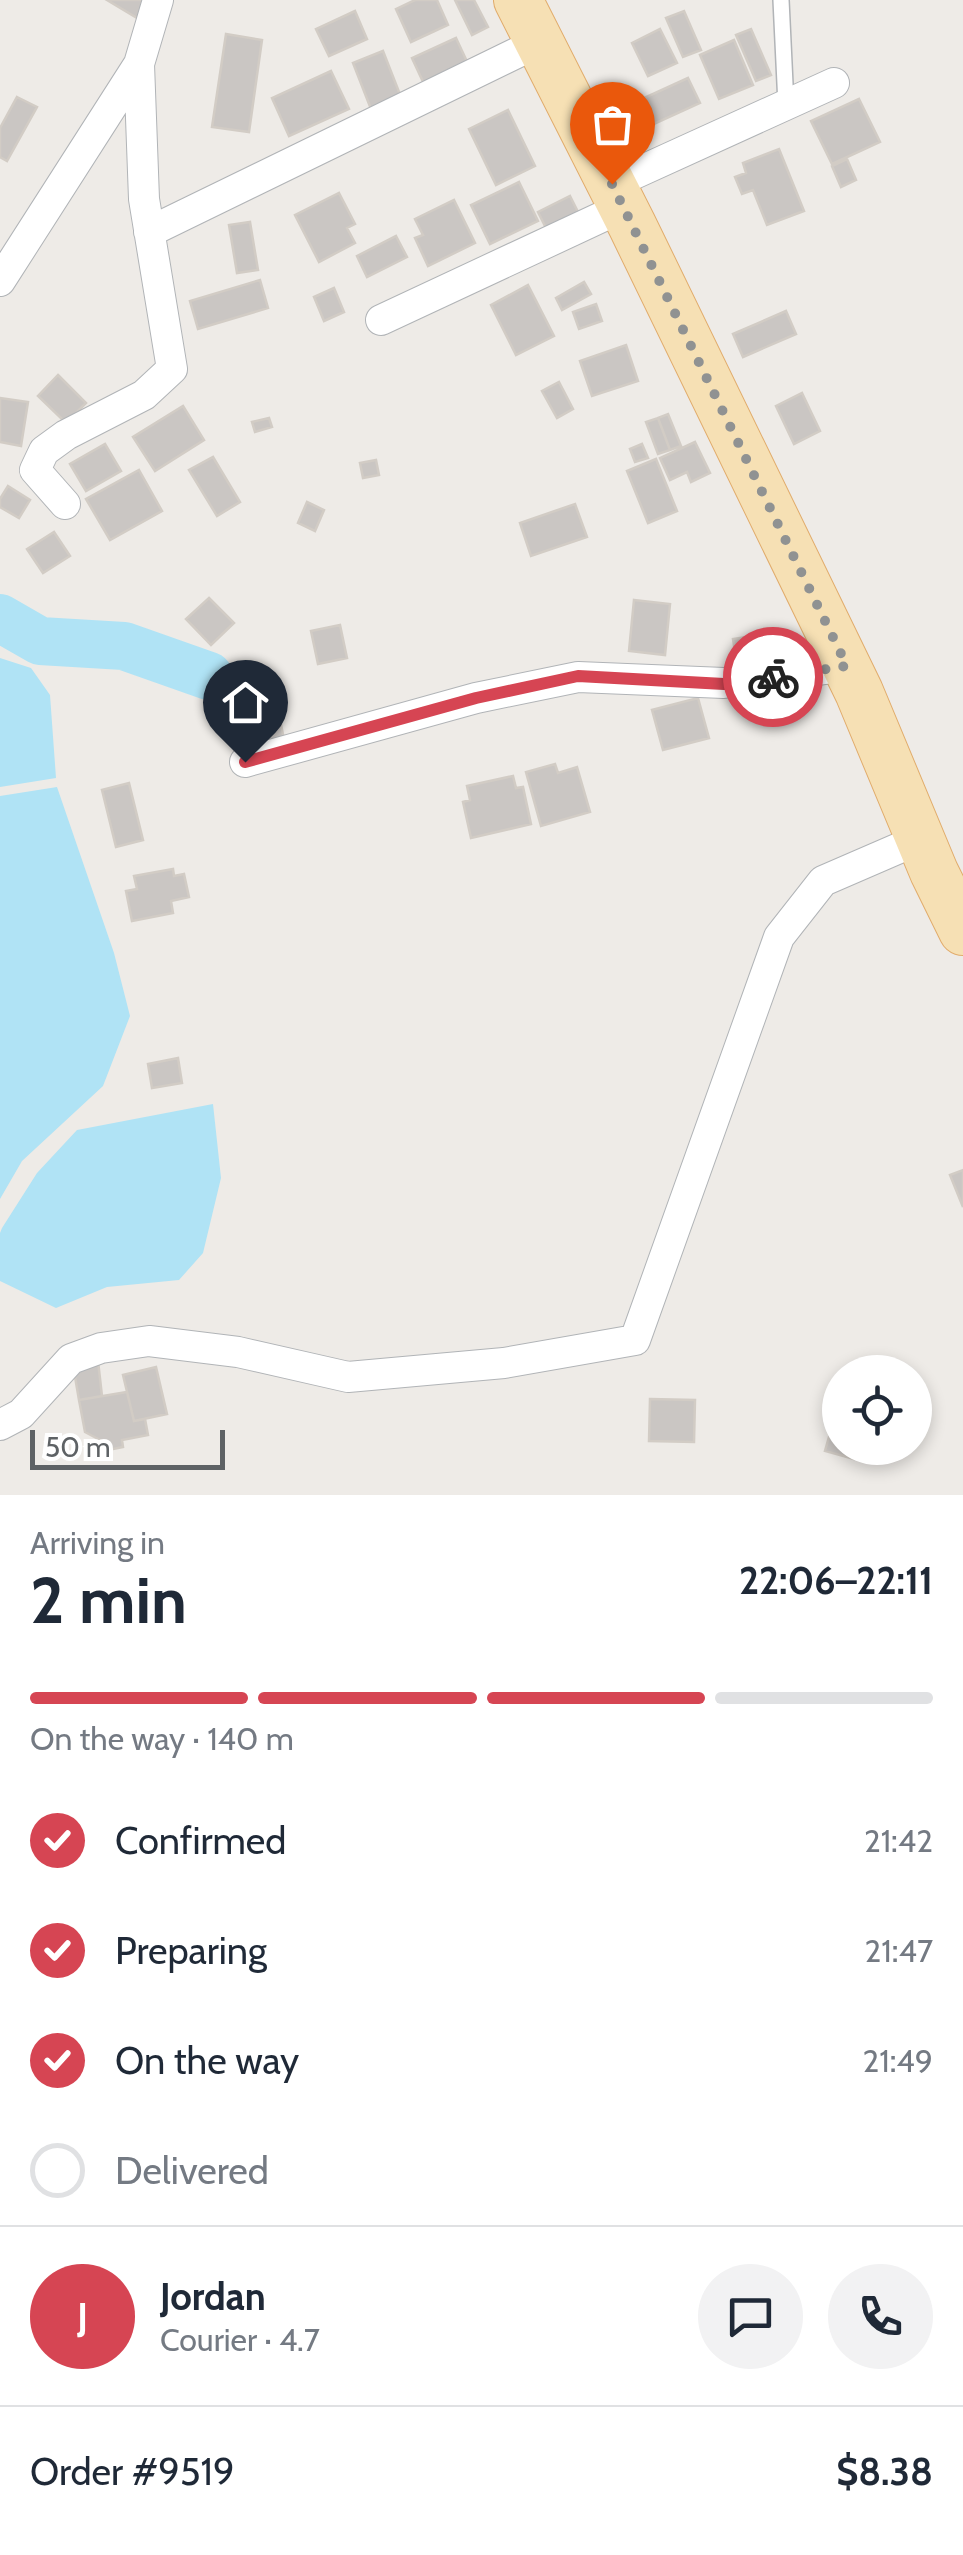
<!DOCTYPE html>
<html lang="en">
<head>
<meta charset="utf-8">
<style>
	:root { --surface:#fff; --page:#f2f2f3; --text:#1f2937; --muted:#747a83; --line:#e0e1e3; --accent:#d64553 }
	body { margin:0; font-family:Cabin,sans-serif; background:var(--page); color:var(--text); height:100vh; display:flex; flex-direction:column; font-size:38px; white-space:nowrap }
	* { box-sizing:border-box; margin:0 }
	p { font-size:32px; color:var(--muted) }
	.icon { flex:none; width:55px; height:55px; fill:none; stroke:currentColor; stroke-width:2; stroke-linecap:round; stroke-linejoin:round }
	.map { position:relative; height:1495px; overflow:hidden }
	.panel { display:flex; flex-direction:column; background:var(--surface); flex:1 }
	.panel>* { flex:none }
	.buttons { position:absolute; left:822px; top:1355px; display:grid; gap:20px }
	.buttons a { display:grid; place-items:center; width:110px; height:110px; border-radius:50%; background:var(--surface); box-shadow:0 5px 15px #0003; font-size:50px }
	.scale { position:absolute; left:30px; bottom:25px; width:195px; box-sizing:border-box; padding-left:10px; border:5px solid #5e6265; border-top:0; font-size:28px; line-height:35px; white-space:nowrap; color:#5e6265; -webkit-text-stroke:8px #fff; paint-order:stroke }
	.pin { position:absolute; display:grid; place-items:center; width:85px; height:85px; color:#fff; margin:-102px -42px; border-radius:50% 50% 50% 0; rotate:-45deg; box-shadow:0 0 10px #0007 }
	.pin .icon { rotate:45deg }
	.courier { position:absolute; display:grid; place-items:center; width:100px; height:100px; margin:-50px; border:8px solid #d64553; border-radius:50%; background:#fff; color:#222; box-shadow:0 2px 12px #0007 }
	.overview em { font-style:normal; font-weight:800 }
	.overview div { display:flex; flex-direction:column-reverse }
	.overview { display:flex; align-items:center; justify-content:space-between; height:170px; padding:0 30px }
	h1 { font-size:65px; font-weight:800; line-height:75px }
	.bar { display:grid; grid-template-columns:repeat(4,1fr); gap:15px 10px; align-content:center; height:120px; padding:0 30px }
	.bar i { height:12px; border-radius:8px; background:var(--line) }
	.bar .on { background:var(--accent) }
	.bar p { grid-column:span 4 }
	.line { display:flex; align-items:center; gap:25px; padding:0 30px; border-top:2px solid var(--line) }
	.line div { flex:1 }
	.round { display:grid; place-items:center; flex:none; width:105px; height:105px; border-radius:52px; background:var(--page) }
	ol { padding:0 30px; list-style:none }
	li { display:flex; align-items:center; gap:30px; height:110px }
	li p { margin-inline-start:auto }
	li .icon { padding:10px; border-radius:50%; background:var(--accent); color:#fff; stroke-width:4 }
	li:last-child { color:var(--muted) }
	li i { width:55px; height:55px; border:5px solid var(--line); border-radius:50% }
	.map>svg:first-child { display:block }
	.water { fill:#b0e3f5 }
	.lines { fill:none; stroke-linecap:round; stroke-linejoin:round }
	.river { stroke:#b0e3f5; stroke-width:48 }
	.building { fill:#cac6c3; stroke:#d2ccc5; stroke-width:2.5 }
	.lane-casing { stroke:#b1b4b7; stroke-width:18 }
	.street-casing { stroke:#b1b4b7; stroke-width:32 }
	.primary-casing { stroke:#e1ac6c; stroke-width:50 }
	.lane { stroke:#fff; stroke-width:15 }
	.street { stroke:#fff; stroke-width:30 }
	.primary { stroke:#f6e0b4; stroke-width:48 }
	.done { stroke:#909292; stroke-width:10; stroke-dasharray:0 18 }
	.route { stroke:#d64553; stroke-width:12 }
</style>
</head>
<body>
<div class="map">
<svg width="963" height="1495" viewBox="0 0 963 1495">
	<rect width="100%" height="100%" fill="#eeebe7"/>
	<!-- water -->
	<path class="water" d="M0,658l31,10 19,27 6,83 -56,9z
		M57,787l57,166 16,63 -27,70 -81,75 -22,38v-403z
		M213,1104l8,74 -18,75 -24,27 -72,7 -51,21 -56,-27v-48l2,-5 35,-55 40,-43z"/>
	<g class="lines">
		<!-- river -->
		<path class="river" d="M0,618l40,23 84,5 85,30"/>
	</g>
	<!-- building -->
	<path class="building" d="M107,0h46l-11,21z
		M415,0h22l11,25 -37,17 -15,-33z
		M455,0h19l14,27 -16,8z
		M355,11l12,28 -38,17 -13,-27z
		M684,11l17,39 -18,7 -17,-39z
		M660,29l17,34 -29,13 -16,-33z
		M751,29l20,46 -15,6 -20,-46z
		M226,34l36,6 -13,92 -37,-5z
		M456,38l13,28 -44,20 -13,-28z
		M734,40l19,45 -34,14 -19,-44z
		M383,51l18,46 -30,12 -18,-46z
		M331,71l18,38 -60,27 -17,-38z
		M688,78l12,25 -77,35 -12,-25z
		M17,97l20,10 -30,54 -7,-4v-29z
		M859,99l21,43 -48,22 -21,-43z
		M508,110l27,56 -39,19 -27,-56z
		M779,149l25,62 -37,14 -14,-35 -11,4 -7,-17 11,-4 -3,-10z
		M847,159l9,21 -15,7 -9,-21z
		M519,182l19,39 -48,23 -19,-39z
		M339,193l16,31 -8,4 8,15 -36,19 -24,-47z
		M570,196l8,16 -32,16 -8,-16z
		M454,200l21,43 -47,23 -13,-28 8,-3 -8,-16z
		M250,222l8,48 -21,3 -8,-48z
		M396,236l11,21 -40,20 -10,-21z
		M260,280l8,28 -70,21 -8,-28z
		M584,282l7,12 -29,16 -6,-12z
		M528,285l26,51 -38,19 -25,-50z
		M334,288l10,24 -20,9 -10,-24z
		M596,304l6,17 -23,8 -6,-17z
		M786,311l10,23 -53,23 -10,-23z
		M626,345l12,36 -46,15 -12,-35z
		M58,375l28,28 -20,20 -28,-27z
		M559,382l14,27 -16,9 -15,-27z
		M802,393l18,38 -26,13 -18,-38z
		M0,398l28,4 -7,44 -21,-4z
		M183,406l21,34 -49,31 -22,-34z
		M668,414l13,32 -11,4 -12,-32z
		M269,418l3,9 -17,5 -3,-10z
		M658,418l12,32 -12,4 -12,-32z
		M695,442l15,31 -19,9 -4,-10 -17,8 -10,-22z
		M105,444l16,27 -35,20 -16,-27z
		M642,444l6,14 -13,4 -5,-13z
		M213,457l27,45 -23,14 -28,-46z
		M656,459l21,52 -29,12 -21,-52z
		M376,460l3,15 -16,3 -3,-15z
		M139,470l23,41 -52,29 -24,-41z
		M8,486l22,14 -11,18 -19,-11v-8z
		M307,502l17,8 -9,21 -17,-8z
		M575,504l12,33 -56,19 -11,-33z
		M54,532l16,24 -27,17 -16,-24z
		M209,598l25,25 -23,22 -25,-26z
		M634,600l36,4 -5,51 -36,-4z
		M340,625l7,33 -29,6 -7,-33z
		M779,631l3,19 -18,3 -3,-19z
		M747,637l2,12 -14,3 -2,-13z
		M698,698l11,40 -46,12 -11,-40z
		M279,714l6,31 -27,4 -6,-30z
		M555,764l3,9 19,-6 13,45 -49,14 -15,-54z
		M513,776l3,12 7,-1 8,37 -60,14 -8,-36 7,-2 -3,-14z
		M129,783l14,57 -27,7 -14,-57z
		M173,869l1,7 10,-2 5,23 -18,4 2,12 -41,8 -6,-30 11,-2 -3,-13z
		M178,1058l4,25 -30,5 -4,-24z
		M963,1170v37l-13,-32z
		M98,1361l4,35 -23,4 -6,-35z
		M156,1367l11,47 -33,7 -11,-46z
		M127,1392l7,29 11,-2 3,16 -26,5 1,7 -20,4 -3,-11 -15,-8 -6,-32z
		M650,1399l45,1 -1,42 -45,-1z
		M837,1409l3,1v38h18l-4,11 -29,-8z"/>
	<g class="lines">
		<!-- lane casing -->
		<g class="lane-casing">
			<path id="lane" d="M781,0l5,105"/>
		</g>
		<!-- street casing -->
		<g class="street-casing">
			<path id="street" d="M612,184l222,-101
				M149,232l390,-190
				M0,281l139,-217 19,-64
				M381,320l242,-113
				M65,504l-30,-34 9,-19 22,-16 78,-40 28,-26 -28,-170 -5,-135
				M245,762l231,-64 102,-21 146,6 123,-17
				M0,1425l21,-11 50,-55 30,-11 48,-7 89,11 110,25 156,-14 131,-23 144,-403 44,-56 97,-42"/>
		</g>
		<!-- primary casing -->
		<g class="primary-casing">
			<path id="primary" d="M518,0l114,225 227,467 75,180 29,59"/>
		</g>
		<!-- lane -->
		<use href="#lane" class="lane"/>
		<!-- street -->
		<use href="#street" class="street"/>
		<!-- primary -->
		<use href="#primary" class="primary"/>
	</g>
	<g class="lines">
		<!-- done -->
		<path class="done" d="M612,184l235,482 -74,11"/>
		<!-- route -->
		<path class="route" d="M245,762l231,-64 102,-22 146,8 49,-7"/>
	</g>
</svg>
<div class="buttons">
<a><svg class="icon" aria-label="locate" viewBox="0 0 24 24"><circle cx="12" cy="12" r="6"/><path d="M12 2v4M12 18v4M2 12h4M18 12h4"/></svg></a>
</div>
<div class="scale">50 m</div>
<div class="pin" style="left:612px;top:184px;background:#ea580c"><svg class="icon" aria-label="bag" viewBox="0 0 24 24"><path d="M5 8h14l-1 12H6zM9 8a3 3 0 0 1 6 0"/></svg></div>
<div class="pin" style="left:245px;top:762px;background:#1f2937"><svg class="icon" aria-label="home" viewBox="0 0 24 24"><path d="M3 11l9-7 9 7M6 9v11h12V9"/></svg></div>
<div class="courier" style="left:773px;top:677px"><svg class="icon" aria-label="bike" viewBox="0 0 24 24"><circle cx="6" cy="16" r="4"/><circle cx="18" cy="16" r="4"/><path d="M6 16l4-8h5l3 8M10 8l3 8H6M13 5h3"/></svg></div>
</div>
<section class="panel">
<div class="overview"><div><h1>2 min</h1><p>Arriving in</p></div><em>22:06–22:11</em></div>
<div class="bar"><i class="on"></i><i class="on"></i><i class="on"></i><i></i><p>On the way · 140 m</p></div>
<ol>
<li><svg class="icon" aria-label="check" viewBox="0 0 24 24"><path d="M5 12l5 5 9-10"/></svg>Confirmed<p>21:42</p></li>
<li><svg class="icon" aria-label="check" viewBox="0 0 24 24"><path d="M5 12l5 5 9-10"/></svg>Preparing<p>21:47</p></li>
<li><svg class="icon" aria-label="check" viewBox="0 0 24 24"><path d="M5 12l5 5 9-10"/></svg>On the way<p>21:49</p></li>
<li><i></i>Delivered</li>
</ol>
<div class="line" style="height:180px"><b class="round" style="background:var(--accent);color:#fff">J</b><div><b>Jordan</b><p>Courier · 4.7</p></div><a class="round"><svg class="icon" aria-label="chat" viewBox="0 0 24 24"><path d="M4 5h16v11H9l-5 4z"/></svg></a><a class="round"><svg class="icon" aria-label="phone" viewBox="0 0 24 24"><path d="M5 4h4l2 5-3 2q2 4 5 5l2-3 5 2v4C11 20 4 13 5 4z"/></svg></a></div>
<div class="line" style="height:130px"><div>Order #9519</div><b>$8.38</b></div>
</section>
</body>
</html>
